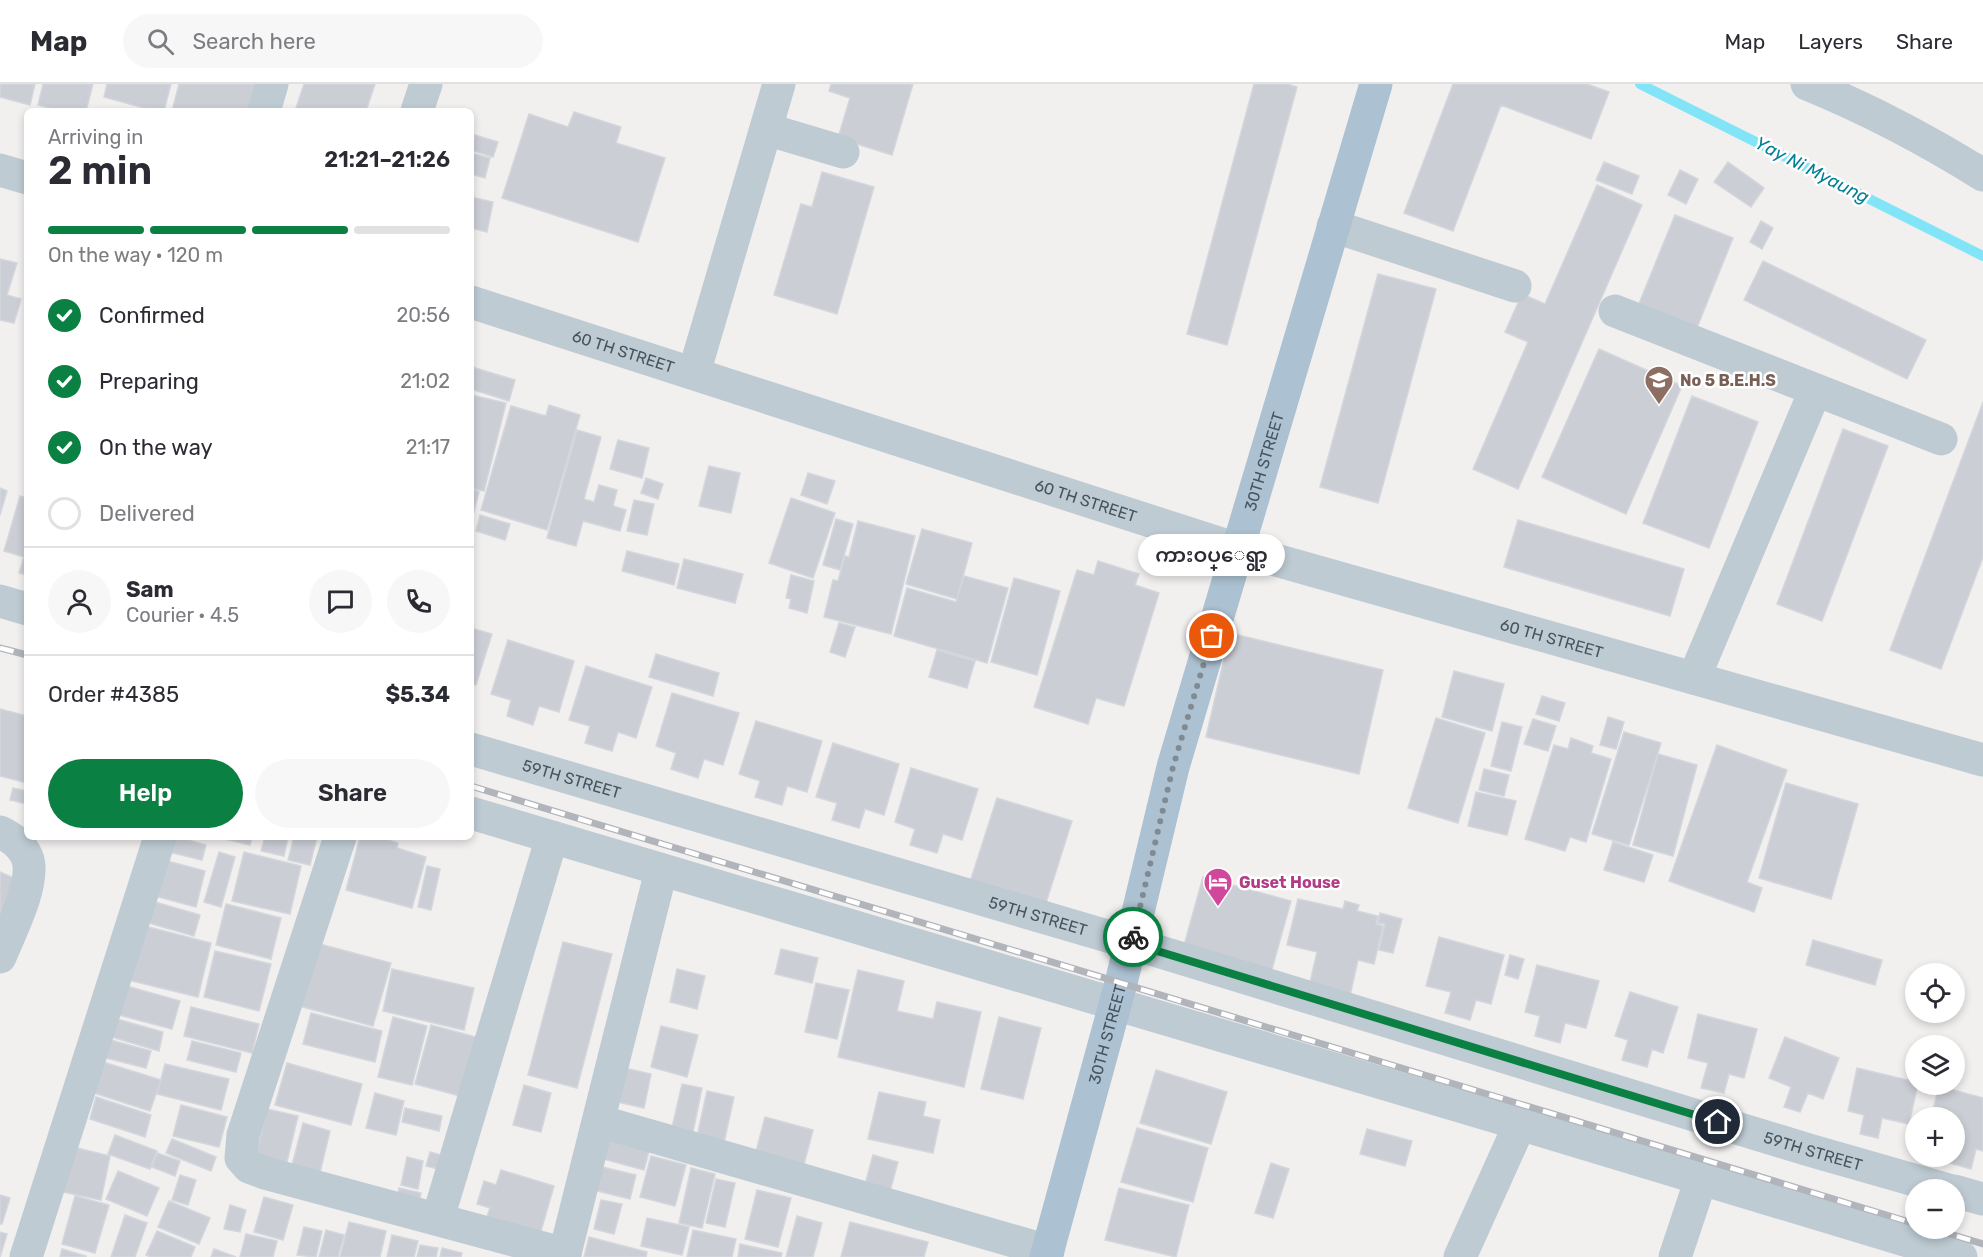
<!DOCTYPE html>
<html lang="en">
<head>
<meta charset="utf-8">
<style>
	:root { --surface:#fff; --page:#f7f7f7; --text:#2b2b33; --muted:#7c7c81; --line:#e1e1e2; --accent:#0b8043 }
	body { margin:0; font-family:Rubik,"Noto Sans Myanmar",sans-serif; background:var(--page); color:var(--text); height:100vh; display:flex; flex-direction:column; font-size:22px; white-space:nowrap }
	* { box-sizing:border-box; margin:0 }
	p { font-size:20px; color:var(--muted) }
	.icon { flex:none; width:33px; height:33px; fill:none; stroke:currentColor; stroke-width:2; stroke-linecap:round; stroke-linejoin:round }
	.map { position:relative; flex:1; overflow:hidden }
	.drawer { position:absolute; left:24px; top:24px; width:450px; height:732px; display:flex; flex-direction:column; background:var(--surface); border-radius:9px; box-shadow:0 3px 9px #0003 }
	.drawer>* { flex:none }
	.tools { position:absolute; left:1905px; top:879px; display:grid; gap:12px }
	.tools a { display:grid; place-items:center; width:60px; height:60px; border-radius:50%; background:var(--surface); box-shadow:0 3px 9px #0003; font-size:30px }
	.pin { position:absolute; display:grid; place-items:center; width:51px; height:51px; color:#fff; margin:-26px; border:3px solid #fff; border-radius:50%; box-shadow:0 2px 6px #0007 }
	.courier { position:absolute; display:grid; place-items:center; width:60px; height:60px; margin:-30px; border:4px solid #0b8043; border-radius:50%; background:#fff; color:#222; box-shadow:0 2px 8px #0007 }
	.bubble { position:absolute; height:42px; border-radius:21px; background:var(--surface); box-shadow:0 3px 9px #0003; font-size:20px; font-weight:600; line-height:42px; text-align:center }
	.overview em { font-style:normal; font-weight:600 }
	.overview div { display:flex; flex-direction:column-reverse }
	.overview { display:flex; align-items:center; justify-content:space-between; height:102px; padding:0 24px }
	h1 { font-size:39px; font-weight:600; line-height:45px }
	.bar { display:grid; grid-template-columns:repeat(4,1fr); gap:9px 6px; align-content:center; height:72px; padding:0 24px }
	.bar i { height:8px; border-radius:4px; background:var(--line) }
	.bar .on { background:var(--accent) }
	.bar p { grid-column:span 4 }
	.line { display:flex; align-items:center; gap:15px; padding:0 24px; border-top:2px solid var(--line) }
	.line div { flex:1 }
	.round { display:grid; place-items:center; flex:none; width:63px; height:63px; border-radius:32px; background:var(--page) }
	ol { padding:0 24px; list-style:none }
	li { display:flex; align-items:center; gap:18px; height:66px }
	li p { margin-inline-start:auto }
	li .icon { padding:6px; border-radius:50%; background:var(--accent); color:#fff; stroke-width:4 }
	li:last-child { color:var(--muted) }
	li i { width:33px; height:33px; border:3px solid var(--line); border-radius:50% }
	.button { display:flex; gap:12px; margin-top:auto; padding:12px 24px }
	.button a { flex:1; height:69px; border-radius:36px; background:var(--accent); color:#fff; font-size:24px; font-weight:600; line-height:69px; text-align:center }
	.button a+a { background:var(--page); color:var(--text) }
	header { display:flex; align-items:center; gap:36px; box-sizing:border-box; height:84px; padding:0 30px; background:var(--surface); border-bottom:2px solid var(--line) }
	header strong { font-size:28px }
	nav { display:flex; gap:33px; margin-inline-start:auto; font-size:21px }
	.search { width:420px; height:54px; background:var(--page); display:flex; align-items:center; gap:15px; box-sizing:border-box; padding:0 21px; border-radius:33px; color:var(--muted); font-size:22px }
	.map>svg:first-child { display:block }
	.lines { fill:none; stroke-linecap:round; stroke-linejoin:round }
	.stream { stroke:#81e4f7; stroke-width:10 }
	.building { fill:#cbced5; stroke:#d3d6dc; stroke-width:1.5 }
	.minor { stroke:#becbd3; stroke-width:33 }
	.major { stroke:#acc1d1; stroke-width:33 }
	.rail-casing { stroke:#b1b5bb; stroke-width:7 }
	.rail { stroke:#fff; stroke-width:4.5; stroke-dasharray:14; stroke-linecap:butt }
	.done { stroke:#828a91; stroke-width:6; stroke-dasharray:0 10.8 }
	.route { stroke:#0b8043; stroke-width:8 }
	.labels { text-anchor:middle; stroke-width:5; stroke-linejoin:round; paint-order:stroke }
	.street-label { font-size:16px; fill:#45545f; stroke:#fff }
	.education-label { font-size:16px; font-weight:bold; fill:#785e54; stroke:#fff; text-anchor:start }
	.hotel-label { font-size:16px; font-weight:bold; fill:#b23c85; stroke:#fff; text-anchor:start }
	.water-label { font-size:18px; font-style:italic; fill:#037f96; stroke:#fff }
</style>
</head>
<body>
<header>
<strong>Map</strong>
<div class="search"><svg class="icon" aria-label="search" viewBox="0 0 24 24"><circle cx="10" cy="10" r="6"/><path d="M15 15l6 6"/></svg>Search here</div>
<nav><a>Map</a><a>Layers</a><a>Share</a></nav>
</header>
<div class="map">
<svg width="1983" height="1173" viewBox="0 0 1983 1173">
	<rect width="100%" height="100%" fill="#f2efef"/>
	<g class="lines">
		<!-- stream -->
		<path class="stream" d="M1640,0l343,172"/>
	</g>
	<!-- building -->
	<path class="building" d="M0,0h35l-5,21 -30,-8z
		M43,0h50l-7,27h-26l-22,-6z
		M107,0h64l-7,27h-9l-51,-14z
		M179,0h81l-7,27h-81z
		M304,0h71l-9,27h-71z
		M831,0h82l-21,71 -54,-17 12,-40 -21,-7z
		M1254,0h33l10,3 -70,258 -40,-11z
		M1453,0h134l22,8 -18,47 -90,-34 -48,126 -49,-18z
		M574,28l47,15 -5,16 49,15 -27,84 -136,-44 27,-84 39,13z
		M475,51l23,7 -5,15 -22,-7z
		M471,69l19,5 -5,20 -14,-4z
		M1604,78l35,14 -7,18 -36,-14z
		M1728,78l36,26 -13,19 -37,-25z
		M1680,86l18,9 -12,25 -18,-9z
		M822,88l52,15 -37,127 -63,-19 27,-91 11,3z
		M1597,101l45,20 -124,284 -45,-20 55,-127 -23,-10 17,-38 23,10z
		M471,113l22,5 -6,30 -16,-4z
		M1675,131l58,23 -39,97 -58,-24z
		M1761,137l12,7 -11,21 -12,-7z
		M0,175l17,4 -10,32 14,4 -7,24 -14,-3z
		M1763,177l163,79 -19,39 -163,-79z
		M1378,190l58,15 -58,214 -58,-16z
		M1599,265l83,37 -56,128 -84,-37z
		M472,283l43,13 -6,21 -38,-12z
		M471,311l35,8 -22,88 -13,-3z
		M1692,312l66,26 -49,126 -66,-25z
		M1983,318v155l-42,112 -51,-19z
		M549,321l31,10 -33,115 -66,-20 30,-104 35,10z
		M1843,345l45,17 -66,175 -45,-17z
		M577,346l24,7 -17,62 10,3 5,-17 18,5 -4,16 13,4 -6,21 -37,-10 -7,25 -29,-8z
		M618,356l31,8 -7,30 -32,-9z
		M709,382l31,7 -9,40 -32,-7z
		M808,389l27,8 -8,23 -26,-9z
		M646,394l17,6 -5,15 -17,-6z
		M0,404l7,3 -7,24z
		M471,405l8,3 -8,30z
		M20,412l7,2v77l-8,-2 5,-16 -20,-6z
		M791,414l44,15 -22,65 -44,-15z
		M634,416l20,4 -7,31 -20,-4z
		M480,431l30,9 -5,16 -29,-9z
		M836,435l17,5 -13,46 -17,-5z
		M1518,436l166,49 -14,47 -166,-49z
		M858,437l57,15 -24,98 -67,-17 9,-37 5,1 7,-25 4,1z
		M922,445l50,14 -15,56 -51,-15z
		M627,467l52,13 -5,21 -52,-14z
		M684,475l59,15 -8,29 -58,-15z
		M1098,477l41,13 -4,11 24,8 -35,113 -28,-8 -8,26 -54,-17 43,-137 17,5z
		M791,491l23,6 -7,32 -18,-5 2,-9 -5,-1z
		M964,492l44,12 -21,75 -93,-27 13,-48 49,14z
		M1014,494l46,13 -23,84 -46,-13z
		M839,539l16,4 -10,30 -15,-5z
		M471,544l21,6 -16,51 -5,-1z
		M1230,549l153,37 -24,104 -153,-37z
		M508,556l66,21 -15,51 -20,-6 -6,19 -26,-9 4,-16 -20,-6z
		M937,566l38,11 -8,27 -38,-11z
		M656,570l63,19 -6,23 -64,-19z
		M586,582l66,21 -16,51 -18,-6 -6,19 -27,-8 5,-17 -21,-6z
		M1454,587l50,13 -12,47 -50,-14z
		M672,609l67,20 -16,52 -19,-6 -6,19 -27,-9 5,-16 -20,-7z
		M1542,612l23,7 -6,18 -23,-7z
		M0,625l27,7v67l-27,-7z
		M1608,633l16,5 -8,27 -16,-4z
		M1436,634l49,15 -27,90 -50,-15z
		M1533,635l23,7 -8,25 -24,-7z
		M756,637l66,20 -15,51 -20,-6 -5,19 -27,-8 5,-16 -21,-7z
		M1502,638l20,5 -11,44 -20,-5z
		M1624,648l37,11 -32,102 -37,-11z
		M1571,654l22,8 -2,7 20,6 -25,83 -16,-5 -5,14 -40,-12 29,-94 14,4z
		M833,659l66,21 -15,51 -19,-6 -6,19 -27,-8 5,-17 -21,-6z
		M1717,661l70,25 -40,112 15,6 -8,24 -85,-31z
		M1658,670l39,11 -24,91 -40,-11z
		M911,684l67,21 -16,51 -19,-6 -6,19 -27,-8 5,-16 -20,-7z
		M1484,685l25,6 -5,21 -25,-6z
		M1786,699l72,21 -27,95 -72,-21z
		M13,704l14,3v13l-17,-4z
		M1476,708l40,9 -9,34 -39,-9z
		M997,714l75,23 -27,85 -75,-24z
		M169,753h8l29,8 -4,15 -37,-9z
		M217,753h35l-2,8z
		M265,753h23l-4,19 -23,-5z
		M294,753h23l-7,28 -22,-5z
		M360,753h18l20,6 -1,5 29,9 -14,51 -66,-18z
		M1613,758l40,13 -9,27 -40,-12z
		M219,768l16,5 -14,50 -17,-5z
		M244,768l57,14 -11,48 -58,-13z
		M160,775l45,12 -9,36 -45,-12z
		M427,782l13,3 -9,41 -13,-3z
		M0,788l16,7 -16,39z
		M1203,793l88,24 -22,79 -88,-24z
		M1298,815l45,10 2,-8 14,4 -2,6 21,5 -2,8 7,2 -9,38 -16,-4 -8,36 -41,-9 8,-35 -30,-7z
		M148,816l52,15 -6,21 -52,-15z
		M226,820l55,14 -10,41 -55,-14z
		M1380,829l22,6 -9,34 -14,-3 6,-26 -7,-1z
		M137,840l74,19 -13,54 -74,-18z
		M1439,853l65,18 -13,49 -15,-4 -6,20 -25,-7 6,-21 -25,-6z
		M1813,856l69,20 -7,25 -69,-20z
		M563,858l49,12 -35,134 -49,-13z
		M316,859l75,20 -18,63 -74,-20z
		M781,865l37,9 -6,25 -37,-9z
		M215,867l56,13 -12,47 -55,-14z
		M1510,871l14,4 -6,20 -13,-4z
		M1537,881l62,16 -13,47 -21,-5 -5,20 -25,-7 5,-20 -15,-4z
		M392,885l82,19 -10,42 -81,-19z
		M677,885l28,7 -8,33 -27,-7z
		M858,886l46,11 -7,30 36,8 4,-17 44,10 -17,75 -126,-30z
		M816,899l33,7 -12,49 -32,-7z
		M123,901l57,16 -8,28 -57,-15z
		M1630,908l48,15 -15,46 -11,-4 -5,18 -25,-7 6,-20 -13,-4z
		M191,923l68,17 -7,29 -68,-17z
		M311,929l71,18 -7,31 -72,-18z
		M1698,930l59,15 -13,49 -15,-4 -5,19 -23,-5 7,-25 -20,-5z
		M110,933l53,15 -4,19 -54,-16z
		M393,933l34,9 -15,59 -34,-8z
		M999,933l42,11 -18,71 -42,-10z
		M431,941l45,12 -16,59 -45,-12z
		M661,942l37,9 -11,42 -36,-10z
		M1785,953l54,21 -16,41 -15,-6 -8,19 -16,-5 7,-20 -22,-9z
		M107,955l44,12 -5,17 -44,-11z
		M192,957l49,12 -5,19 -49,-12z
		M100,977l61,19 -11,31 -59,-19z
		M287,979l75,21 -11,41 -76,-20z
		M165,980l64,15 -8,31 -64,-16z
		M620,983l31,7 -7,34 -31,-7z
		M1857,984l59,14v2h2l-9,40 -27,-6 -4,20 -18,-4 4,-19 -16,-4z
		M1156,986l71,22 -16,52 -71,-21z
		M682,1000l20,4 -10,49 -21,-5z
		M524,1001l27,8 -10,39 -28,-7z
		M1939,1002l44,12v53l-7,-2 -5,20 -28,-8 2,-5h9v-38h-23z
		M707,1007l27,6 -11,50 -27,-6z
		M879,1008l47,10 -3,14 17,4 -7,33 -65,-14z
		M375,1009l29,8 -8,34 -30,-7z
		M96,1013l55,18 -6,22 -55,-18z
		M181,1021l46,12 -8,30 -46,-11z
		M405,1024l37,8 -3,15 -37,-9z
		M267,1025l31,7 -13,54 -31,-7z
		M765,1033l48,13 -12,46 -48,-13z
		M303,1039l27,8 -11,46 -28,-8z
		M1137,1044l71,20 -15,54 -72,-20z
		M1367,1045l45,12 -7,25 -45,-12z
		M115,1051l42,16 -7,18 -42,-15z
		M172,1055l44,18 -5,14 -45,-18z
		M606,1055l43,12 -5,19 -44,-12z
		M73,1063l37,9 -9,44 -38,-8z
		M430,1068l11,3 -3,14 -12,-3z
		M157,1069l23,8 -5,15 -23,-9z
		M873,1071l25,7 -9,33 -25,-7z
		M651,1072l35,9 -11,41 -35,-9z
		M407,1073l16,4 -5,28 -17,-4z
		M1271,1079l18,6 -16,49 -18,-5z
		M594,1081l42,10 -6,24 -41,-10z
		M691,1084l24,6 -13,54 -23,-5z
		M501,1086l53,16 -15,52 -54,-16 5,-14 -13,-4 7,-23 12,4z
		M118,1087l41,17 -12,28 -41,-17z
		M180,1091l16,5 -8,25 -16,-5z
		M716,1095l19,4 -10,44 -19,-4z
		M399,1104l22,5 -3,15 -21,-5z
		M1119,1104l70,17 -13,52 -71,-17z
		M757,1106l34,8 -13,49 -33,-8z
		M0,1111l10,3 -8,26h-2z
		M75,1112l34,9 -14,48 -33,-9z
		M264,1113l29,8 -10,35 -29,-8z
		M601,1116l21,4 -8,30 -20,-5z
		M169,1117l41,17 -11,26 -41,-17z
		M230,1121l16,5 -6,22 -16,-3z
		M125,1131l22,8 -12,34h-24z
		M797,1132l25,7 -9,34h-27z
		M647,1134l42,9 -7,28 -41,-9z
		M349,1138l37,9 -6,26h-40z
		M850,1138l78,20 -4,15h-83z
		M304,1143l18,4 -6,26 -19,-2z
		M326,1146l18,5 -6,22h-19z
		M693,1146l43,9 -4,18h-45z
		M157,1147l38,16 -4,10h-40l-5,-2z
		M0,1148l7,2 -7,23z
		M246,1150l31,7 -4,16h-33z
		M392,1151l26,6 -4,16h-27z
		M589,1153l58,15 -1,5h-62z
		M740,1160l42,9 -1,4h-43z
		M420,1161l18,3 -2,9h-19z
		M442,1164l20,5 -1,4h-21z
		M62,1165l24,7v1h-26z
		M214,1165l22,8h-25z"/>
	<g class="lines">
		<!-- minor -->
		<g class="minor">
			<path d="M1807,0c61,25 120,56 176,91"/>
			<path d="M264,27l8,-27"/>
			<path d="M417,27l9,-27"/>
			<path d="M766,45l77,23"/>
			<path d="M0,86l27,8"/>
			<path d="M1333,142l182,60"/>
			<path id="s1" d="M471,218l766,247 746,211"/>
			<path d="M1615,227l326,128"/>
			<path d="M694,289l85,-289"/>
			<path d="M0,517l27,8"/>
			<path d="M1694,594l121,-287"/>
			<path id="s2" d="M471,665l660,194 678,207 140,40"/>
			<path d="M471,729l1049,311 441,133"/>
			<path d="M0,748c11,5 22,13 27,25 10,24 -18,77 -27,100"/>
			<path d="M340,753l-97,298 -2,23 8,9 16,6 300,81"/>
			<path d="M599,1037l449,130"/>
			<path d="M1954,1107l29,8"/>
			<path d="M438,1134l114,-381"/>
			<path d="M26,1173l134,-420"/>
			<path d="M564,1173l97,-386"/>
			<path d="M1460,1173l60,-133"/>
			<path d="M1675,1173l26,-78"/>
		</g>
		<!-- major -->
		<path class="major" id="s3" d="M1046,1173l75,-274 52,-216 203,-683"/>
		<!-- rail casing -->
		<g class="rail-casing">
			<path id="rail" d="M0,564l27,7
				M471,702l1445,438
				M1930,1144l53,16"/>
		</g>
		<!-- rail -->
		<use href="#rail" class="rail"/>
	</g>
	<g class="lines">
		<!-- done -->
		<path class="done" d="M1133,853l40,-170 39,-131"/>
		<!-- route -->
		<path class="route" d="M1133,853l-2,6 587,179"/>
	</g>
	<!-- icons -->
	<defs>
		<g id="school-pin" transform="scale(1.5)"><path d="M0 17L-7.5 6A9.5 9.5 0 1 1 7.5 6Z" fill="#8d6e63" stroke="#fff"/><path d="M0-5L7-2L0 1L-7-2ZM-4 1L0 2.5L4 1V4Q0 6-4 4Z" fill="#fff"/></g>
		<g id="hotel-pin" transform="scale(1.5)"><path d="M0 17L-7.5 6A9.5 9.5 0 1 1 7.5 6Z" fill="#d1479c" stroke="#fff"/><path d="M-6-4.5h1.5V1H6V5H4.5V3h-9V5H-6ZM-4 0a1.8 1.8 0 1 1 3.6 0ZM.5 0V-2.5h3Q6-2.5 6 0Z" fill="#fff"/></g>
	</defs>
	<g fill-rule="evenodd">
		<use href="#school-pin" x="1659" y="296"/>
		<use href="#hotel-pin" x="1218" y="798"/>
	</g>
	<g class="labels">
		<!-- street labels -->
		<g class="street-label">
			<text dy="6" stroke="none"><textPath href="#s1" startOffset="160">60 TH STREET</textPath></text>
			<text dy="6" stroke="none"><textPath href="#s3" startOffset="825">30TH STREET</textPath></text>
			<text dy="6" stroke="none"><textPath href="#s1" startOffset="646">60 TH STREET</textPath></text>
			<text dy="6" stroke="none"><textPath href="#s1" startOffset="1132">60 TH STREET</textPath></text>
			<text dy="6" stroke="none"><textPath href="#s2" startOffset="105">59TH STREET</textPath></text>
			<text dy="6" stroke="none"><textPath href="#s2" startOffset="591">59TH STREET</textPath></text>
			<text dy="6" stroke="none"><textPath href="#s3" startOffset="231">30TH STREET</textPath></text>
			<text dy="6" stroke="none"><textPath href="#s2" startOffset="1401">59TH STREET</textPath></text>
		</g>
		<!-- education labels -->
		<g class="education-label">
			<text x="1680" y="302">No 5 B.E.H.S</text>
		</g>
		<!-- hotel labels -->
		<g class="hotel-label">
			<text x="1239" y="804">Guset House</text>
		</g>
		<!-- water labels -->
		<g class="water-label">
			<text transform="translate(1812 86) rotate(27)" y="6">Yay Ni Myaung</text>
		</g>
	</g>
</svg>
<div class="tools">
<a><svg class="icon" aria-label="locate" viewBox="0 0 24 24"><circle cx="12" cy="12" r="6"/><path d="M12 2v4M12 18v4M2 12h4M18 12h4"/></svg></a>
<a><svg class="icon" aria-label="layers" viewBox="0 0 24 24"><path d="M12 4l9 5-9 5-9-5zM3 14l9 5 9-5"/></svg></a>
<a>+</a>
<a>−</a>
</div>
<div class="pin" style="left:1212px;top:552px;background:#ea580c"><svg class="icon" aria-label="bag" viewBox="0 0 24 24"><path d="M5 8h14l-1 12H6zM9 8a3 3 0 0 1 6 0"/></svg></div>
<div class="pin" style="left:1718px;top:1038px;background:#1f2937"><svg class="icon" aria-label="home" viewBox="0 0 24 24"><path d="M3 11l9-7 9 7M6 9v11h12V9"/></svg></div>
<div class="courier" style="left:1133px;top:853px"><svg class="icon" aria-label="bike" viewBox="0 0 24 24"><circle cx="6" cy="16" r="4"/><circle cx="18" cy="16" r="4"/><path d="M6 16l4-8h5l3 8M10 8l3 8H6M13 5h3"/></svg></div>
<div class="bubble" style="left:1138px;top:450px;width:147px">ကားဝပ္ေရွာ့</div>
<section class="drawer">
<div class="overview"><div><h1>2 min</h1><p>Arriving in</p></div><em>21:21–21:26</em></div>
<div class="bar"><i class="on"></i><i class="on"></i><i class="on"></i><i></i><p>On the way · 120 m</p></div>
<ol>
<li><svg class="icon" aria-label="check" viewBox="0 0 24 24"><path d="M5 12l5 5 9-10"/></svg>Confirmed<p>20:56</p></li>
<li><svg class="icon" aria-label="check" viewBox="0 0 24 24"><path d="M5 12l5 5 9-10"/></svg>Preparing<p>21:02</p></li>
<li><svg class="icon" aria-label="check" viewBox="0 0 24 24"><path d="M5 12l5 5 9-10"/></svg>On the way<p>21:17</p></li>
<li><i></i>Delivered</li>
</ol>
<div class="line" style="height:108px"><a class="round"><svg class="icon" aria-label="person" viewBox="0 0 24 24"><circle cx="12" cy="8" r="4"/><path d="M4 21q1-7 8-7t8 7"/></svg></a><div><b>Sam</b><p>Courier · 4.5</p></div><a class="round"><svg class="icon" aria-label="chat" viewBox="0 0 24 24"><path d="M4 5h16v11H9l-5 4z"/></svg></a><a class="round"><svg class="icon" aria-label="phone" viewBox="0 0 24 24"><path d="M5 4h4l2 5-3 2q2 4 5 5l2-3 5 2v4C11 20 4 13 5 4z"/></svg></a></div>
<div class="line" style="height:78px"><div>Order #4385</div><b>$5.34</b></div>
<div class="button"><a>Help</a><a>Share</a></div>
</section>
</div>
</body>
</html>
